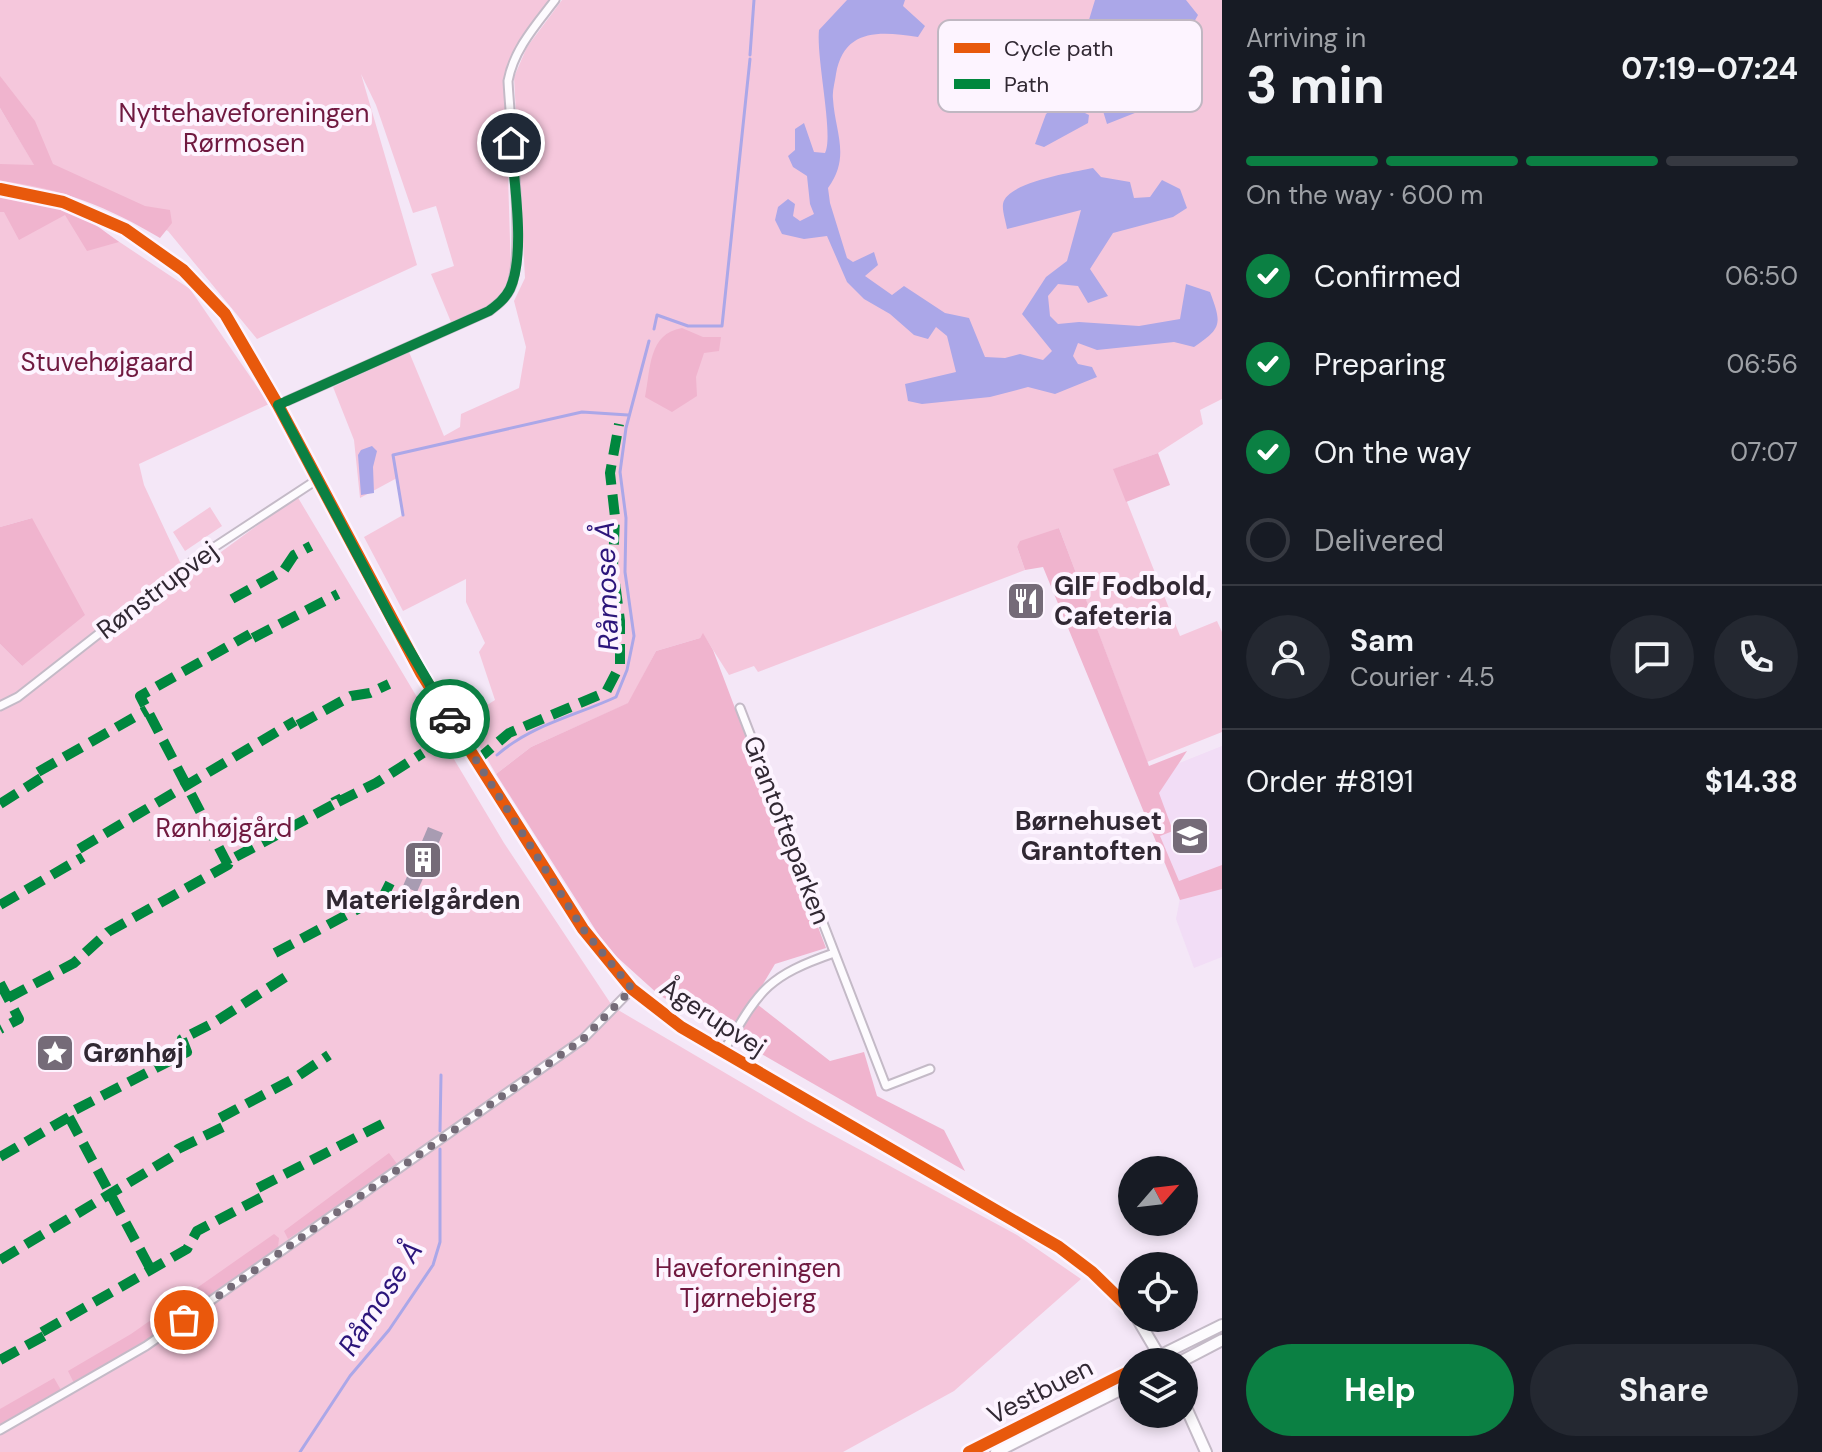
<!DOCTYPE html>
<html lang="en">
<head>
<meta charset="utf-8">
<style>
	:root { --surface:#171b24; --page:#242831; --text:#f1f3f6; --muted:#9ea1a6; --line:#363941; --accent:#0b8043 }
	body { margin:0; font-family:"DM Sans",sans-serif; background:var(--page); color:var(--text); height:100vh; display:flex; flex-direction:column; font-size:30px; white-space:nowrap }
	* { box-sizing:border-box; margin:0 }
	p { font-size:26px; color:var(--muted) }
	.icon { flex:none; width:44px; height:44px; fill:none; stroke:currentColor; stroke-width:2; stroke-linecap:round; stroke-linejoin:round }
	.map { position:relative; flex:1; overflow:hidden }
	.sheet { display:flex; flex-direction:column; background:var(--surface); width:600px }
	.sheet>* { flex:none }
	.needle { width:52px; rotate:62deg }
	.tools { position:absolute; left:1118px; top:1156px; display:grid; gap:16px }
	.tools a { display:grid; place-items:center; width:80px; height:80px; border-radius:50%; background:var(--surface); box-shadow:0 4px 12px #0003; font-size:40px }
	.pin { position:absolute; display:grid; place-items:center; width:68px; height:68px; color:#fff; margin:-34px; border:4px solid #fff; border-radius:50%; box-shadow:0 2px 8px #0007 }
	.courier { position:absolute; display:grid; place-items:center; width:80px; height:80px; margin:-40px; border:6px solid #0b8043; border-radius:50%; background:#fff; color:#222; box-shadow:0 2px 10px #0007 }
	.headline em { font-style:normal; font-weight:700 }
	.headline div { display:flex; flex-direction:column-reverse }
	.headline { display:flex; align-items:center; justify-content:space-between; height:136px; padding:0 24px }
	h1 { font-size:52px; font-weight:700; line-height:60px }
	.bar { display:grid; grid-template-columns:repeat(4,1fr); gap:12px 8px; align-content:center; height:96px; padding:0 24px }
	.bar i { height:10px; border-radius:6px; background:var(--line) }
	.bar .current { background:var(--accent) }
	.bar p { grid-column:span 4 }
	.line { display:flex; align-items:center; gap:20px; padding:0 24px; border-top:2px solid var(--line) }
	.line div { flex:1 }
	.round { display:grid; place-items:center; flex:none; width:84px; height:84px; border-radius:42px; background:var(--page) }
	ol { padding:0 24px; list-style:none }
	li { display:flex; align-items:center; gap:24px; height:88px }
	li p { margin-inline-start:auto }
	li .icon { padding:8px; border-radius:50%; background:var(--accent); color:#fff; stroke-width:4 }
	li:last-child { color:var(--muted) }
	li i { width:44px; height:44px; border:4px solid var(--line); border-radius:50% }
	.action { display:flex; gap:16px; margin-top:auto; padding:16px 24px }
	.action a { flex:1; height:92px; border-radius:48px; background:var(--accent); color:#fff; font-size:32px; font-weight:700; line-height:92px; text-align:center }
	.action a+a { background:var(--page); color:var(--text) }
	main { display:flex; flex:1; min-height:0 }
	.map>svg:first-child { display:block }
	.built { fill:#f2ddf6 }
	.green { fill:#f5c7dc }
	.forest { fill:#f0b4ce }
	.water { fill:#aba7e8 }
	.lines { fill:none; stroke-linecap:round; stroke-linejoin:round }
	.stream { stroke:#aba7e8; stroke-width:3 }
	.building { fill:#a89cb2 }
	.street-casing { stroke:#c4bac7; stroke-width:11 }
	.secondary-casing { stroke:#c4bac7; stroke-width:14 }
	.street { stroke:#fdfbfe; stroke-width:7 }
	.secondary { stroke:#fdfbfe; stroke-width:10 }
	.quiet { stroke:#00873e; stroke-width:10; stroke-dasharray:20 10; stroke-linecap:butt }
	.cycleway-casing { stroke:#fdf4ff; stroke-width:17 }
	.cycleway { stroke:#e8590c; stroke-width:12 }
	.done { stroke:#756b78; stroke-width:8; stroke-dasharray:0 14.4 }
	.route { stroke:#0b8043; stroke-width:10 }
	.labels { text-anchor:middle; stroke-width:8; stroke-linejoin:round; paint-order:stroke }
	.park-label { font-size:26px; fill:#701940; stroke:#fdf4ff }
	.poi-label { font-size:26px; font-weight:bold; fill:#312833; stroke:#fdf4ff; text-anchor:start }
	.street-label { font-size:26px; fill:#312833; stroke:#fdf4ff }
	.water-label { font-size:28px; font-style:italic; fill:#2c157b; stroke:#fdf4ff }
	.key { fill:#fdf4ff; stroke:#c0b7c2; stroke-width:2 }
	.key-label { font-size:22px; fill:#312833 }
</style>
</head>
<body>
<main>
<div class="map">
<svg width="1222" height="1452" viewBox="0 0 1222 1452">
	<rect width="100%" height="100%" fill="#f4e7f7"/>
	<!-- built -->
	<path class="built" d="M1222,746v211l-28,11 -18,-49 5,-26 -44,-113z"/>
	<!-- green -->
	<path class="green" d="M0,0h552l-45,65 -2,13 6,195c-11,34 -29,37 -60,49l-20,-48 23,-8 -18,-60 -23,7 -37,-108 -15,-31 56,191 -160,74 -89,-108 -118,-60 -50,-88z
		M562,0h660v399l-22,11 3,14 -45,29 -44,16 66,167 37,-15 5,11v100l-75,30 -88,-234 -42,19 8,23 -267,102 -4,-6 -25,9 -26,-41 -3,4 -44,13 -27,52 -98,44 -35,27 -32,-54 31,-20 -16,-48 6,-9 -19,-41v-23l-63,32 -39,-74 39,-22 -6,-37 -37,20 -6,-58 -21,-53 76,-35 35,84 16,-9 1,-13 58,-26 7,-41 -12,-46 11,-23 -11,-201 13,-30z
		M0,108l35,58 56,57 99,66 79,115 -130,60 5,21 43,92 110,-81 207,347 109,164 192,113 212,115 64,44 -127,112 -111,61h-843v-808l22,22 10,-148 -32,9z
		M210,507l12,19 -37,25 -12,-19z"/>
	<!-- forest -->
	<path class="forest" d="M0,76l35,45 18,43 92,42 25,4 2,13 -12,15c-50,-30 -101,-51 -160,-57v-17l34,1 -34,-57z
		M0,197l63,9 22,11 34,25 -32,9 -22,-36 -46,25 -15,-28h-4z
		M682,328l21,9h18l-2,14 -15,2 -8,24 1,19 -25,16 -27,-15c6,-29 3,-63 37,-69z
		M1158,453l12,32 -44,17 -13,-33z
		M32,518l53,97 -63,51 -22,-22v-117z
		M1059,528l90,238 38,-15 -28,42 14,38 -13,5 19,45 43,-16v24l-42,11 -137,-333 -18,3 -8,-23 3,-6z
		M703,633l10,17 113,298 -51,16 -22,37 77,60 34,-9 13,44 67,34 21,41 -306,-176 -52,-47 -111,-174 35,-27 97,-44 28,-52 44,-13z
		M40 1052a15 15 0 1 1 30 0a15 15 0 1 1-30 0Z
		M389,1153l9,12 -110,74 -4,-8z
		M274,1234l5,4 -1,10 -134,94 -70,41 -6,-12 63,-37z
		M54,1378l7,12 -61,35v-16z"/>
	<!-- water -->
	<path class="water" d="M847,0h58l-2,6 22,20 -7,11c-38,-6 -74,-9 -82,37 -1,8 -4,17 -3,25 2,33 18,58 -5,89l2,15 17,55 6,4 21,-10 4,13 -13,11 27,19 12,-9 41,27 24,5 16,39 20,1 15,-4 23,6 9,-9 -30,-37 24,-37 21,-16 14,-51 -74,19c-1,-7 -5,-18 -4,-25 3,-22 72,-32 90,-36l8,9 29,5 4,16 16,-1 12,-17 18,9 7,19 -14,9 -60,16 -23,36 18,27 -20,7 -10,-17 -20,-2 -10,12 2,20 8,8 21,-2 60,4 41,-7 6,-35 24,8c12,32 12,36 -16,55l-20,-5 -77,8 -19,-7 -5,13 5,8 14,3 5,10 -42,17 -27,-7 -38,10 -68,7 -14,-3 -3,-17 51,-12 -9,-36 -11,-9 -8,12 -14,-4 -24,-21 -26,-15 -17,-17 -20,-46 -23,3 -22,-5 -7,-14 3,-13 10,-8 7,5 -2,12 7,5 14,-7 -4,-10 -3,-28 -14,-9 -5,-11 7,-6v-21l9,-6 10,29 11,1c9,-17 -9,-95 -6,-123z
		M1095,0h91l12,15c-12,23 -45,53 -71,41l-44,14 -5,-14z
		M1166,79v14l-16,14 -43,17 -8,-26 39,-16z
		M1061,101l28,14 -1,8 -44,24 -9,-3 11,-30z
		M372,446l5,5 -4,16 1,26 -13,2 -3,-40 3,-5z"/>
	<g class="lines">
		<!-- stream -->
		<path class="stream" d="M750,55l4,-55
			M654,329l3,-14 31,11h34l28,-267
			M403,515l-10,-60 189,-43 46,3
			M497,755c34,-30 78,-39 119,-58l11,-27 7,-34 -9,-64 1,-54 -6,-46 6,-44 23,-87
			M440,1131l1,-56
			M300,1452l50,-76 39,-46 44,-65 7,-23v-93"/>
	</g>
	<!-- building -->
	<path class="building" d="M428,827l15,6 -26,59 -14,-6z"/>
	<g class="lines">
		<!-- street casing -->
		<g class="street-casing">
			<path id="street" d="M278,405l211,-94c8,-6 16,-12 21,-22 16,-32 0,-165 -2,-208 6,-32 28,-56 47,-81
				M0,706l18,-9 166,-130 134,-88
				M740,708l146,378 44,-17
				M723,1052c37,-62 42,-75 111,-99
				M0,1430l146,-84 436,-306 50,-51"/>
		</g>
		<!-- secondary casing -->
		<g class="secondary-casing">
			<path id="secondary" d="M0,189l63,13 62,27 58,41 42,44 53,91 143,268 162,256 49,60 49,38 378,220 33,25 40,39
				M1137,1318l26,44
				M1147,1362l75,-37
				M1180,1362l42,-22
				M1184,1403l22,49
				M969,1452l163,-82
				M996,1452l136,-68"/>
		</g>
		<!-- street -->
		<use href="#street" class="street"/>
		<!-- secondary -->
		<use href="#secondary" class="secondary"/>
		<!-- quiet -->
		<path class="quiet" d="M232,599l52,-29 10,-15 17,-9
			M253,638l85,-44
			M298,725l53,-29 19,-3 19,-9
			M476,761l33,-28 97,-41 14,-27v-44l-7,-54 2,-50 -5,-44 9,-49
			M38,772l109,-62
			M338,802l38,-19 47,-30
			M0,804l41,-26
			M79,849l216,-128
			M228,865l-88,-169 110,-62
			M0,905l83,-48
			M275,953l109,-58 6,-12
			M0,983l19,36 -19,10
			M8,998l66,-35 34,-31 120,-67 2,-5 108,-58 -3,-6
			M69,1117l81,151
			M220,1118l75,-40 34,-23
			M0,1157l69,-40 2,-5 116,-60 -5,-13 33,-17 72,-46
			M258,1188l128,-66
			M0,1260l173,-104 5,-7 47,-23
			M42,1332l145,-83 10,-18 65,-34
			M0,1360l44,-24"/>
		<!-- cycleway casing -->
		<g class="cycleway-casing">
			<path id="cycleway" d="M0,189l63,13 62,27 58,41 42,44 53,91 143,268 162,256 49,60 49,38 378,220 33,25 40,39
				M969,1452l163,-82"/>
		</g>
		<!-- cycleway -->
		<use href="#cycleway" class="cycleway"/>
	</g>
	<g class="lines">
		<!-- done -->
		<path class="done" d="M184,1320l398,-280 50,-51 -49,-60 -133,-210"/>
		<!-- route -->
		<path class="route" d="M450,719l-57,-97 -115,-217 211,-94c8,-6 16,-12 21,-22 16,-35 4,-107 1,-146"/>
	</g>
	<!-- icons -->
	<defs>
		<g id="restaurant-square" transform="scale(2)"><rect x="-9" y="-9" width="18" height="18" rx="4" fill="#756b78" stroke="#fdf4ff"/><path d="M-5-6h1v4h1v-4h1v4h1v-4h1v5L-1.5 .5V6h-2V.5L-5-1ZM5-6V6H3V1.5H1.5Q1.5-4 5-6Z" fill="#fff"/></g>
		<g id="school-square" transform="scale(2)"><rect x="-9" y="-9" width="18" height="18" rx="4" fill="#756b78" stroke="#fdf4ff"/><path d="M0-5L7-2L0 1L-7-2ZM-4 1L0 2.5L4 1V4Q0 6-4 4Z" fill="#fff"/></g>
		<g id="building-square" transform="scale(2)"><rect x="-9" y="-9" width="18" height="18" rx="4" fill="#756b78" stroke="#fdf4ff"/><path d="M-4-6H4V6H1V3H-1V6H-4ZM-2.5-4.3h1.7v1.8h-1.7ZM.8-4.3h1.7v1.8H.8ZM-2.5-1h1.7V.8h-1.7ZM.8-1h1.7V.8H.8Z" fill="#fff"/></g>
		<g id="sight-square" transform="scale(2)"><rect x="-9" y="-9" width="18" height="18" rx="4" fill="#756b78" stroke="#fdf4ff"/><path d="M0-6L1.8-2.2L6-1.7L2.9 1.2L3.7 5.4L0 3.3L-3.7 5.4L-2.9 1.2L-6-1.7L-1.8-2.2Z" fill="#fff"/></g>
	</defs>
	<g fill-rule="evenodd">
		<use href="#restaurant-square" x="1026" y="601"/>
		<use href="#school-square" x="1190" y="836"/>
		<use href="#building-square" x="423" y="860"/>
		<use href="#sight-square" x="55" y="1053"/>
	</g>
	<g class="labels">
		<!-- park labels -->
		<g class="park-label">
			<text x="244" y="122">Nyttehaveforeningen<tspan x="244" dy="30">Rørmosen</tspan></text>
			<text x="107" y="371">Stuvehøjgaard</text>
			<text x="224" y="837">Rønhøjgård</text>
			<text x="748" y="1277">Haveforeningen<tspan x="748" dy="30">Tjørnebjerg</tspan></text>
		</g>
		<!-- poi labels -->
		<g class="poi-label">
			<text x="1054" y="595">GIF Fodbold,<tspan x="1054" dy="30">Cafeteria</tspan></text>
			<text x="1162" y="830" text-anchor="end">Børnehuset<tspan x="1162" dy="30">Grantoften</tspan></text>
			<text x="423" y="909" text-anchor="middle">Materielgården</text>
			<text x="83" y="1062">Grønhøj</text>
		</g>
		<!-- street labels -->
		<g class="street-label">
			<text transform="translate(157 590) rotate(-37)" y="9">Rønstrupvej</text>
			<text transform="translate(787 830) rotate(69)" y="9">Grantofteparken</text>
			<text transform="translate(713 1017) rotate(33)" y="9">Ågerupvej</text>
			<text transform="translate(1040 1391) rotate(-27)" y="9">Vestbuen</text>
		</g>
		<!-- water labels -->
		<g class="water-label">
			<text transform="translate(606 586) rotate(-92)" y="10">Råmose Å</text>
			<text transform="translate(380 1298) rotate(-57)" y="10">Råmose Å</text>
		</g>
	</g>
	<!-- legend -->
	<rect x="938" y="20" width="264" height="92" rx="12" class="key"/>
	<rect x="954" y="43" width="36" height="10" fill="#e8590c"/>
	<rect x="954" y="79" width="36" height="10" fill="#00873e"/>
	<g class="key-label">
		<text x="1004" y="56">Cycle path</text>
		<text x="1004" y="92">Path</text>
	</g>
</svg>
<div class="tools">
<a><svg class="needle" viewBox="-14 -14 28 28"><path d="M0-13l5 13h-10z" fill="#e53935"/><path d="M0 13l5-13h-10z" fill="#9ea1a6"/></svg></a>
<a><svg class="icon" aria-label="locate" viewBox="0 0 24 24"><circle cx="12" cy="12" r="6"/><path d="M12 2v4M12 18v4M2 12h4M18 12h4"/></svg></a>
<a><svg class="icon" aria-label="layers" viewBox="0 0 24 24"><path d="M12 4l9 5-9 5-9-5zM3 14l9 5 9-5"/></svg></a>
</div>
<div class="pin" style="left:184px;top:1320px;background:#ea580c"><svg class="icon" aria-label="bag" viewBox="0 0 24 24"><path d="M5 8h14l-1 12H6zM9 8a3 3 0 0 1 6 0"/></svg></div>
<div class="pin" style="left:511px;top:143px;background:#1f2937"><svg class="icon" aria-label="home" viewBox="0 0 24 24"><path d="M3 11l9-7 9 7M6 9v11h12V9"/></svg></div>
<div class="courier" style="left:450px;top:719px"><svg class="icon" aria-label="car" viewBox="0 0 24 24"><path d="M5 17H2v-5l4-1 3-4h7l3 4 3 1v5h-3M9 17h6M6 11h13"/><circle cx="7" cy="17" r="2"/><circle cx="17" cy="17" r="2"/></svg></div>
</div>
<section class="sheet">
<div class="headline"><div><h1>3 min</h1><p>Arriving in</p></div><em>07:19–07:24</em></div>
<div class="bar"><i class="current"></i><i class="current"></i><i class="current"></i><i></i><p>On the way · 600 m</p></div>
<ol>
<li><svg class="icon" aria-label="check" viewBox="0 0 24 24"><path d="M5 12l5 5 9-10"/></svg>Confirmed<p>06:50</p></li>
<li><svg class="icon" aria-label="check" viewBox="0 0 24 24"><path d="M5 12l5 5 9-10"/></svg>Preparing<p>06:56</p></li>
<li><svg class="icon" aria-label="check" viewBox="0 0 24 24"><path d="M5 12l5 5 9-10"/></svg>On the way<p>07:07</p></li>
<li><i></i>Delivered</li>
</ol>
<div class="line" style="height:144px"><a class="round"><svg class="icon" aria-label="person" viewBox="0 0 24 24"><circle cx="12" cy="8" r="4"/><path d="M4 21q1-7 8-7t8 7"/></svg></a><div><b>Sam</b><p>Courier · 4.5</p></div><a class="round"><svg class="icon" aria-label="chat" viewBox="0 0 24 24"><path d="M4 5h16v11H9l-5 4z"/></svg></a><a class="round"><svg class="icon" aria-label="phone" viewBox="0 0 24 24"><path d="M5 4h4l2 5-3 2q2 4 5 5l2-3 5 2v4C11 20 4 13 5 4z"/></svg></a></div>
<div class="line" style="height:104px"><div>Order #8191</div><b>$14.38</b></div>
<div class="action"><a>Help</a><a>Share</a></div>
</section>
</main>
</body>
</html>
